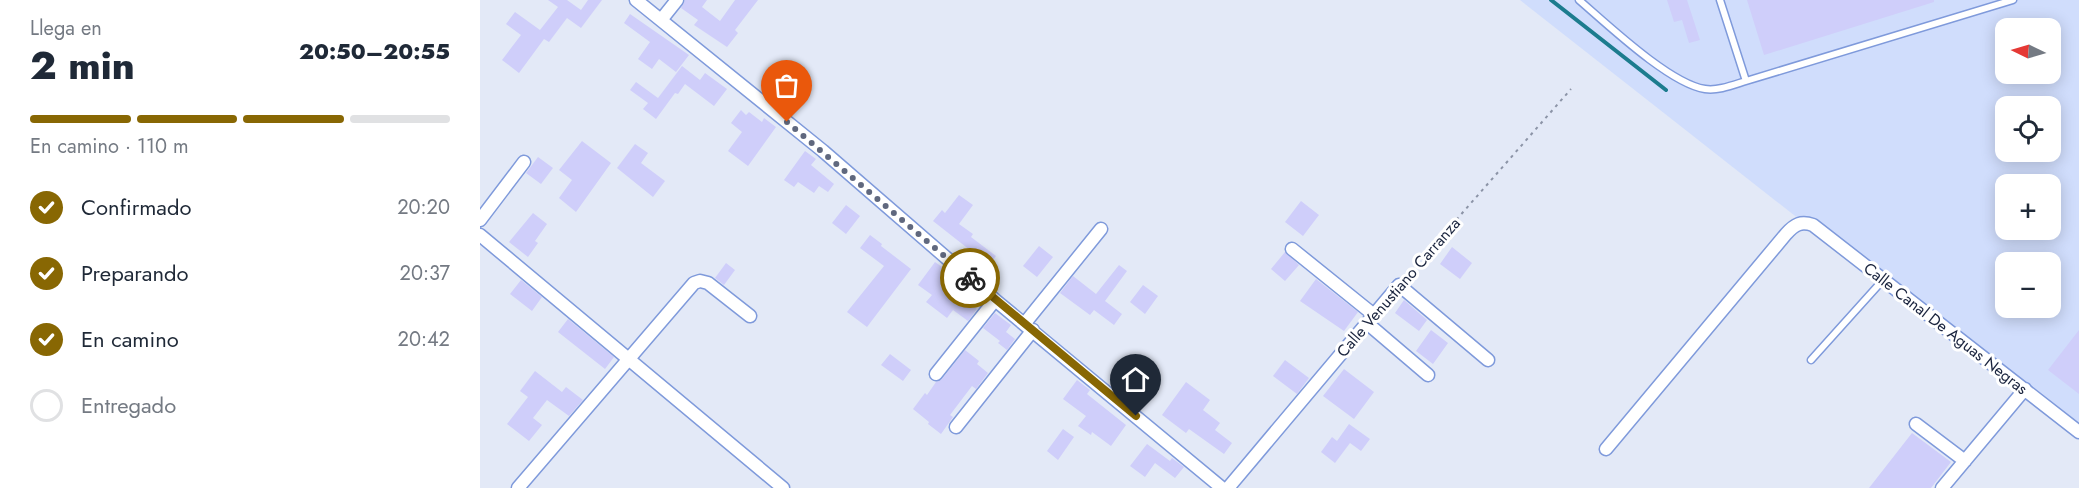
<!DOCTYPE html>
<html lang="es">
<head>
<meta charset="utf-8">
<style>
	:root { --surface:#fff; --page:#f6f6f7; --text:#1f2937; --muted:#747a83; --line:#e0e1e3; --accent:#886703 }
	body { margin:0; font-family:Jost,sans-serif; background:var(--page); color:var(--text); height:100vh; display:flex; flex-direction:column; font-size:22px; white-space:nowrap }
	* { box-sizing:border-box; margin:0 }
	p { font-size:20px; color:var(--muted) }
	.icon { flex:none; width:33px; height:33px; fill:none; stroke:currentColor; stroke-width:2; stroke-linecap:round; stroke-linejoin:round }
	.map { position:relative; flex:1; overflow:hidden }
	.panel { display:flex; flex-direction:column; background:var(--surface); width:480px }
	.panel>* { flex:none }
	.needle { width:39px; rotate:275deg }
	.controls { position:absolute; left:1515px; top:18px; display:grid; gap:12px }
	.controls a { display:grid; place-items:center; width:66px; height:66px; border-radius:12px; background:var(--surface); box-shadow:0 3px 15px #0003; font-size:30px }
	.pin { position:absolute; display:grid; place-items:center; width:51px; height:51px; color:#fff; margin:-62px -26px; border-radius:50% 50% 50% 0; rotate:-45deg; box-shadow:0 0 6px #0007 }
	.pin .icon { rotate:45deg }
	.courier { position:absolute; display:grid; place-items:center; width:60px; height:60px; margin:-30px; border:4px solid #886703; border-radius:50%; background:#fff; color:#222; box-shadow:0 2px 8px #0007 }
	.summary em { font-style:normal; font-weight:800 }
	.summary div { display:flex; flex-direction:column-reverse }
	.summary { display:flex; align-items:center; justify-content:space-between; height:102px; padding:0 30px }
	h1 { font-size:39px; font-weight:800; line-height:45px }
	.bar { display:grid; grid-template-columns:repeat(4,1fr); gap:9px 6px; align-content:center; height:72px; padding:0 30px }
	.bar i { height:8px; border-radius:4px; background:var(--line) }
	.bar .current { background:var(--accent) }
	.bar p { grid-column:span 4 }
	ol { padding:0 30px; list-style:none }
	li { display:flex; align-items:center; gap:18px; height:66px }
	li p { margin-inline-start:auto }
	li .icon { padding:6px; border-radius:50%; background:var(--accent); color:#fff; stroke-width:4 }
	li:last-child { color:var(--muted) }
	li i { width:33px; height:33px; border:3px solid var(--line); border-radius:50% }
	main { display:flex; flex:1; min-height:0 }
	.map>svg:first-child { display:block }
	.built { fill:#d0ddfc; fill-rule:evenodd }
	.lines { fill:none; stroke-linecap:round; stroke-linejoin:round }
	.stream { stroke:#1c7c8e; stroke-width:4 }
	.building { fill:#cfcefa }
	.service-casing { stroke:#7f9adb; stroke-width:9 }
	.minor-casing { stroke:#7f9adb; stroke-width:15 }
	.path { stroke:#8c94a7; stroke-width:2; stroke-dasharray:3 4.5; stroke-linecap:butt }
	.service { stroke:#fff; stroke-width:6 }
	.minor { stroke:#fff; stroke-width:12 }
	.done { stroke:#60687e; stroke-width:6; stroke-dasharray:0 10.8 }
	.route { stroke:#886703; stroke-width:8 }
	.labels { text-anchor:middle; stroke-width:6; stroke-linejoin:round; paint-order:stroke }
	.street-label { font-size:16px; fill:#19233d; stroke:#fff }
</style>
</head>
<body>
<main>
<section class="panel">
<div class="summary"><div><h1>2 min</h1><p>Llega en</p></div><em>20:50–20:55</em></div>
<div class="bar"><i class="current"></i><i class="current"></i><i class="current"></i><i></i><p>En camino · 110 m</p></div>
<ol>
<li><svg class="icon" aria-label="check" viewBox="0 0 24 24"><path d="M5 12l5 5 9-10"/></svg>Confirmado<p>20:20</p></li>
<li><svg class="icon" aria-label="check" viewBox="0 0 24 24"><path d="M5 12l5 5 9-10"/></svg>Preparando<p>20:37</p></li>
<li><svg class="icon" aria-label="check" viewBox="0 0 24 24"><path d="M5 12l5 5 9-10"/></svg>En camino<p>20:42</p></li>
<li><i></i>Entregado</li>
</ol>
</section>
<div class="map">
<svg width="1599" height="488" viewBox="0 0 1599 488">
	<rect width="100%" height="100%" fill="#e3e9f7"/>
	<!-- built -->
	<path class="built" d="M1040,0h559v439l-396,-311zM1526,28h44v46h-44zM1526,106h44v46h-44zM1526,184h44v46h-44zM1526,262h44v46h-44z"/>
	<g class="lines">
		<!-- stream -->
		<path class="stream" d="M1071,0l115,90"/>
	</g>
	<!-- building -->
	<path class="building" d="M68,0h19l14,10 7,-10h14l-21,28 -14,-10 -18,24 -5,-3 -25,34 -17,-13 19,-25 -15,-11 9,-12 25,18 18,-23z
		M205,0h22l-5,7 18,14 15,-21h23l-23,30 3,3 -11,14 -33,-22 4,-5 -17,-12z
		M1187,0h20l13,40 -11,3 -7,-23 -8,2z
		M1267,0h187v2l-170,53z
		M150,14l59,41 -13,17 -17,-13 -7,10 -14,-10 12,-17 -26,-19z
		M202,66l18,14 5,-7 22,16 -13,17 -29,-22 -7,10 -3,-1 -19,26 -13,-10 5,-6 -18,-13 6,-8 22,16z
		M261,110l5,5 3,-3 13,10 2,-4 12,9 -28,39 -20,-15 14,-19 -11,-9z
		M102,141l29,22 -35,49 -17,-14 13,-18 -13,-10z
		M155,144l13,9 -7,10 24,18 -12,16 -36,-29z
		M325,151l11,8 -5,6 23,19 -6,8 -9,-6 -5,7 -16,-11 -4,5 -10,-7z
		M58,157l15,11 -12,16 -15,-11z
		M479,195l14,10 -14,19 14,10 -2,3 25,19 -7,9 -56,-44 9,-11 3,3z
		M821,201l18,14 -16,21 -18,-14z
		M366,205l14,11 -14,18 -14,-11z
		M53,213l14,11 -12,17 3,2 -10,14 -19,-15z
		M390,235l12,9 -1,2 30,23 -44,58 -20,-15 37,-46 -24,-18z
		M559,246l14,11 -16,20 -14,-11z
		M972,247l20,16 -12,16 -20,-15z
		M805,252l14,13 -14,16 -14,-12z
		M455,262l13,9 -5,8 22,16 -3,3 15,11 -9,12 -15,-11 -6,8 -21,-16 6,-7 -14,-10z
		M246,263l9,7 -11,15 -9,-7z
		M639,265l8,6 -22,30 17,13 -8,11 -20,-15 -4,5 -30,-22 13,-17 23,18z
		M836,279l42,33 -14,19 -44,-30z
		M41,280l21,17 -10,14 -22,-17z
		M663,285l15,11 -13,18 -15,-12z
		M924,300l23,20 -8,11 -24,-18z
		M515,313l16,12 -5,7 9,7 -8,11 -9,-7 2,-2 -17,-13z
		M88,319l46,38 -9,12 -47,-37z
		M951,330l17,13 -15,21 -17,-13z
		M1599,330v64l-31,-24z
		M485,350l14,11 -2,3 11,9 -12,16 -4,-3 -22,29 3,2 -12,17 -13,-10 1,-2 -16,-13 12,-16 2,2 9,-13 6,-3z
		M410,354l21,16 -8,11 -22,-16z
		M650,355l25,19 -10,14 -25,-19z
		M805,360l24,18 -12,16 -24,-18z
		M864,369l30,23 -20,27 -31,-23z
		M55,371l27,21 4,-5 17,13 -14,16 -22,-16 -14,18 9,7 -13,16 -22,-17 21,-27 -8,-6z
		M597,380l13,10 -3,4 39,31 -15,21 -19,-14 -1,3 -13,-9 8,-10 -23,-17z
		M706,382l24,18 -7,10 17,13 -5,7 17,13 -8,11 -35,-25 -3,4 -24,-18z
		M869,424l21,15 -9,12 -11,-8 -15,20 -14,-11 11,-15 5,4z
		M583,429l11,8 -16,23 -11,-9z
		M1432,433l39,29 -20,26h-62z
		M667,444l23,17 2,-3 12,9 -9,11 -20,-15 -10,14 -15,-11z"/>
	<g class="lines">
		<!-- service casing -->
		<g class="service-casing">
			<path id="service" d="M1099,0c28,24 91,84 126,89 13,2 28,-4 41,-8l-26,-81
				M1266,81l267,-81
				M1331,360l72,-80"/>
		</g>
		<!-- minor casing -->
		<g class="minor-casing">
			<path id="minor" d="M156,0l187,151 172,149 227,188
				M181,20l16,-20
				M0,220l44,-58
				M0,235l303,253
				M812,249l82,66
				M545,323l76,-94
				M887,323l61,52
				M456,374l59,-74
				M1436,424l49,37
				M476,427l77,-97
				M1126,449l180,-215c9,-10 15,-13 27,-9l266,207
				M38,488l176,-205 6,-2 8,2 42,33
				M748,488l171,-203 89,75
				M1462,488l83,-99"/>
		</g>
		<!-- path -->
		<path class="path" d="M927,276l164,-187"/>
		<!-- service -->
		<use href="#service" class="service"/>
		<!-- minor -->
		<use href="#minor" class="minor"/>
	</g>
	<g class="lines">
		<!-- done -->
		<path class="done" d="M307,122l183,156"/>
		<!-- route -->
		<path class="route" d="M490,278l166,138"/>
	</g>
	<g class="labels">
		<!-- street labels -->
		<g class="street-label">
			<text transform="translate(918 287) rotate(-49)" y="6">Calle Venustiano Carranza</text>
			<text transform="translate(1466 328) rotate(38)" y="6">Calle Canal De Aguas Negras</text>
		</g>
	</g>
</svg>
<div class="controls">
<a><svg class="needle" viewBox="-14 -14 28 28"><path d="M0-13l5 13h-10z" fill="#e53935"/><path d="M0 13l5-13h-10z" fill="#747a83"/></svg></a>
<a><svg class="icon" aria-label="locate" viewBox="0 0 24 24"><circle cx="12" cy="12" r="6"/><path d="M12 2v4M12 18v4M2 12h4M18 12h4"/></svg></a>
<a>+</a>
<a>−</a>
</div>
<div class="pin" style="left:307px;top:122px;background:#ea580c"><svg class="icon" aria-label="bag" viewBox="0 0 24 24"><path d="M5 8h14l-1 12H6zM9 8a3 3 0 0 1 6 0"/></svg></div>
<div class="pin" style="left:656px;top:416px;background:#1f2937"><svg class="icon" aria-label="home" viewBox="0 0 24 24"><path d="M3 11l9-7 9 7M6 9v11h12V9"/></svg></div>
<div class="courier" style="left:490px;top:278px"><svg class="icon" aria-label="bike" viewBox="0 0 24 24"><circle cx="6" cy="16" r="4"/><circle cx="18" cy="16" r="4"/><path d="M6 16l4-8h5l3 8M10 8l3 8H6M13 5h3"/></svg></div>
</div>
</main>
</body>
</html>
